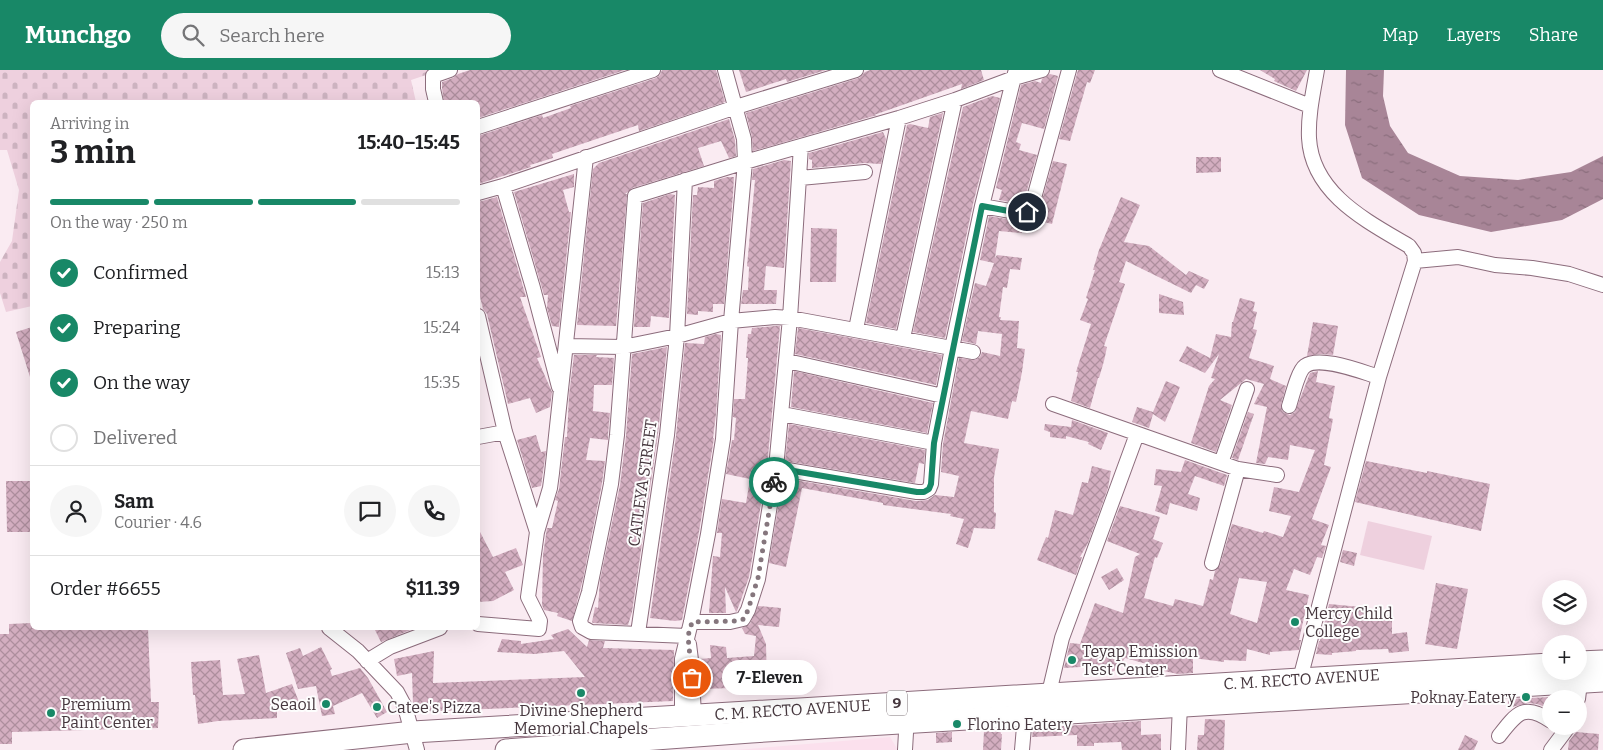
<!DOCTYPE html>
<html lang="en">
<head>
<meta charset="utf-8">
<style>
	:root { --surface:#fff; --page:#f6f6f6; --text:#202124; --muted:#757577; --line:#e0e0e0; --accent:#188867 }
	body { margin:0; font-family:Bitter,serif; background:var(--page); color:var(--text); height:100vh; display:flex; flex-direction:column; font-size:19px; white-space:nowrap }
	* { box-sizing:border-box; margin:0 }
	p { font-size:16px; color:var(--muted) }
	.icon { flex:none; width:28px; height:28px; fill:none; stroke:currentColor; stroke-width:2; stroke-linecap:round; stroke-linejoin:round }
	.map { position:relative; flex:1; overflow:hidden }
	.details { position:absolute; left:30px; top:30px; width:450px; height:530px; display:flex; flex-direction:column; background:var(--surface); border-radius:8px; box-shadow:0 5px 20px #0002 }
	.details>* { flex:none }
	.controls { position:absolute; left:1542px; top:510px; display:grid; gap:10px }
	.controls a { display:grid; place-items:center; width:45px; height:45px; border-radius:50%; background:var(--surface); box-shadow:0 5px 20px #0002; font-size:25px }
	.pin { position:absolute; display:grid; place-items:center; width:42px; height:42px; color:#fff; margin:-21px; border:2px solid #fff; border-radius:50%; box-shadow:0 1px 5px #0007 }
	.courier { position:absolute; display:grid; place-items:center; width:50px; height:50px; margin:-25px; border:4px solid #188867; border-radius:50%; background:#fff; color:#222; box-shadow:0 1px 6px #0007 }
	.bubble { position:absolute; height:35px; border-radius:18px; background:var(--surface); box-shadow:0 5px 20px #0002; font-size:16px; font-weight:700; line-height:35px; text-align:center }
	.headline em { font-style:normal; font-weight:700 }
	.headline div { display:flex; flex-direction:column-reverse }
	.headline { display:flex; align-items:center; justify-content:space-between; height:85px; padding:0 20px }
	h1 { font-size:32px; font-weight:700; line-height:38px }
	.bar { display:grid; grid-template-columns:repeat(4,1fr); gap:8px 5px; align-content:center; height:60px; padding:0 20px }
	.bar i { height:6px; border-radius:4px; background:var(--line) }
	.bar .active { background:var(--accent) }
	.bar p { grid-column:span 4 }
	.line { display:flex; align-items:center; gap:12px; padding:0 20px; border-top:1px solid var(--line) }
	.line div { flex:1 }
	.round { display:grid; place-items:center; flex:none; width:52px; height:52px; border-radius:26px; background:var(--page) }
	ol { padding:0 20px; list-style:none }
	li { display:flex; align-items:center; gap:15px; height:55px }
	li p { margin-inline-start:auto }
	li .icon { padding:5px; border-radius:50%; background:var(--accent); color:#fff; stroke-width:4 }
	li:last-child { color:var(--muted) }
	li i { width:28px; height:28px; border:2px solid var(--line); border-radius:50% }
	header { display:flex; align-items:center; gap:30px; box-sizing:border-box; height:70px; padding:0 25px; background:var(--accent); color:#fff }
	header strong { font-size:24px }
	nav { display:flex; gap:28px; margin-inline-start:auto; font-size:18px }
	.search { width:350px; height:45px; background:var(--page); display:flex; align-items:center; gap:12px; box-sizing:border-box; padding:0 18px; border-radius:28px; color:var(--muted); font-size:19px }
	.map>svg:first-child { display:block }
	.built { fill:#fbe0ed }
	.grass { fill:#eed0de }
	.cemetery { fill:url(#cemetery-stones) }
	.water { fill:url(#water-ripples) }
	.building { fill:url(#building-cross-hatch); fill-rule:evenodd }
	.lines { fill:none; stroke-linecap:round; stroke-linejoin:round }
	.minor-casing { stroke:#8c6c7c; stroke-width:16 }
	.highway-casing { stroke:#8c6c7c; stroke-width:23 }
	.minor { stroke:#fff; stroke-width:14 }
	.highway { stroke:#fff; stroke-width:21 }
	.done { stroke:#85767d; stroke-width:5; stroke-dasharray:0 9 }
	.route { stroke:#188867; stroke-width:6 }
	.poi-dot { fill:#188867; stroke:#fdfdfd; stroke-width:2 }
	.labels { text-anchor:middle; stroke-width:4; stroke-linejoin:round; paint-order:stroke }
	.shield { fill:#fdfdfd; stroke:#7d7277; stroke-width:1 }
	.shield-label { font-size:15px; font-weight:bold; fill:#46373e }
	.street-label { font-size:16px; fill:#46373e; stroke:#fdfdfd }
	.poi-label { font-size:16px; fill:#46373e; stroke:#fdfdfd; text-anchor:start }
</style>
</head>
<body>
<header>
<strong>Munchgo</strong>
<div class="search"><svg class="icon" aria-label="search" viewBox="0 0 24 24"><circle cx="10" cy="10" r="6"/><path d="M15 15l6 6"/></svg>Search here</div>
<nav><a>Map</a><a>Layers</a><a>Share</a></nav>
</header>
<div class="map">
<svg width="1603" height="680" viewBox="0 0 1603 680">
	<defs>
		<pattern id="cemetery-stones" width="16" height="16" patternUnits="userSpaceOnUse" patternTransform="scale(1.25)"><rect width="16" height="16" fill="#eed0de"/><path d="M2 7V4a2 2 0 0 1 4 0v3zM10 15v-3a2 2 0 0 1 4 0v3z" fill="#cdb3c0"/></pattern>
		<pattern id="water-ripples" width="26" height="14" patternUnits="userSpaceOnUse" patternTransform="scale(1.25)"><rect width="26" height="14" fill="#a88597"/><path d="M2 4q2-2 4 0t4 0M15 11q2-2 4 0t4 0" fill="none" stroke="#8b6e7d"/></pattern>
		<pattern id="building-cross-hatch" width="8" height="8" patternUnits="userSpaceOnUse" patternTransform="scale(1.25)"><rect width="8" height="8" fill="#d3aec0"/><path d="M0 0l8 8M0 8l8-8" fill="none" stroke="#ad8e9d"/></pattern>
	</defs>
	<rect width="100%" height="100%" fill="#faebf2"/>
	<!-- built -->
	<path class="built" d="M890,667l8,13h-162z"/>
	<!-- grass -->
	<path class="grass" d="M1368,451l64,15 -8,34 -64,-15z"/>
	<!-- cemetery -->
	<path class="cemetery" d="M0,0h441l-30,10 5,22h-384v204l-26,6 -6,-19v-31l12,-21 7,-51 -12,-40h-7z"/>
	<!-- water -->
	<path class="water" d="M1346,0h38l-1,26 7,30 18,27 52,23 58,4 53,-8 32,-16v43l-41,21 -71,12 -72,-17 -57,-37 -17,-53z"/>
	<!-- building -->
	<path class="building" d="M470,0h155l-147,48v-16h-34l-2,-14v-6l11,-4 5,-4z
		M662,0h54l9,32 -86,29 -1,-6 -86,29 1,4 -23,7 1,2 -53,17v-48l64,-21 1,3 28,-10 -1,-2 86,-28 4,-3z
		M739,0h87l-39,12 -1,-3 -40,13z
		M870,0h111l3,10 -23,9 1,-5 -88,31h3l-124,36 -1,-14 -6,-24 113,-35 6,-6z
		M1078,0h17l-5,13 -3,-1 -17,59 -11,-2z
		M1260,0h47l-11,21 -22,-10 1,-2z
		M1050,4l8,2 -14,53 -22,-6 -6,19 5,2 -2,6 18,5 -14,49 -24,-4 3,-10 -6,-2 25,-103 14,-4 6,2 1,-4z
		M992,26l8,2 -27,106 -28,134 -32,-6 50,-225z
		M943,43l-47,216 -30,-6 41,-198 3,-1 18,4 2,-11z
		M729,49l6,21 1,16 -7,2 -8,-17 -23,7 6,18 -72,22 -7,6h2l-11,132 -39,-1 16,-156 6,-6z
		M883,62l3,7 -5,25 -17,-1 -52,5v-8l-3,-1v-6z
		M1196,87h25v15l-25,1z
		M784,90l7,1 -7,107 -18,-2 -2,24h13l-1,14h-35l2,-14h5l1,-23 -2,-1 8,-86h-3l1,-11z
		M1053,91l14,3 -15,60 -20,-5 7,-8z
		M574,104v13l-11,3 6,22h2l-12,115 -7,-1 -5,-18 1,-13h-4l-30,-103z
		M727,107h7l-1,17 -9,110h-11v8l-15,-1v4l-11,-1 6,-119h4l1,-8 16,1v-7z
		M670,124l5,1 -6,123 -18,-2 -1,11h-16l9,-124z
		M497,127l29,100h-6l21,60 -4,1 15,34 -2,15 -14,6 -6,-15 -22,6 -21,-90 -4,-5 -5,-20v-87z
		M1121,127l19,8 -16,37 25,4 37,29 3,-4 20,9 -5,9 -8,-4 -5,8 -65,-32 -7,21 6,2 -21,62 3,1 -3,14 -5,17h-1l-8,30 -19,-7 7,-29h-2l15,-48 -11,-4 8,-21 -2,-1 9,-28h-2l6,-20z
		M989,146l34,6 -1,11 -23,-2 -4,27 2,-3 25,3 -2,12 -10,-1 -3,19 -4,-1 -4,30h2l-1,3 19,1 -2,27 8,1 -3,23 -6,30 -4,-1 -4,18 -37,-8 -7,32 35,6 -5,28v35l2,1 -1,16 -21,-1 -6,20 -12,-4 8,-25 -14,-3 1,-2 -68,-9v-2l-81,-15 -16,79 -17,-4 14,-85 133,23 12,-1 7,-5 19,2 5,-21 -18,-4 2,-28 16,-86 16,2 5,-3 2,-5 18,4 2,-22 -24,-3 -2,13 -14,-3 13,-58 11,3 8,-23 -14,-3z
		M811,158l26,1 -1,53h-26z
		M1159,224l24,8 1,13 -25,-2z
		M1240,228l15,4 -2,9 4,1 -4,17 4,1 -8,28 25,8 -4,13 16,7 -5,18 2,8 7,3 5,-3 15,-39 8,-2 -2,11 19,4 -6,32 4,1 -9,46 7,2 -19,52 17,6 -8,20 5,1 -4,12 -5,-1 -7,18 -16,-6 -8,21 23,5 -10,45h2l-2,10 -29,2v3l-23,-6 -1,12 -22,-1v2l-31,-4v15l-15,1 -24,-5v-3l-29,-8 -7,11 -10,5 -11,-1 -1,-7 -32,2 6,-25 10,1 15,-41 28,10 12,-56 5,-3 -33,-13 13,-35 40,11 -7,22 10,4 -6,15 -2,-1 -11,41 29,8 2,-7 28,7 7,-27 3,1 2,-9 5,-6 12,-41 31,9 1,-2 19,6 8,-21 -22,-5 5,-24 25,5 16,-42 -25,-5 -2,15 -20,-3 -3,7 -9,-1 11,-56 -13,-3 10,-20 -18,-5 -26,21 12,5 -16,47 -25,-9 18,-57 6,-7 -4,-1 8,-24 -14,19 -26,-12 8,-15 23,12 6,-24 15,3 1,-15h1zM1239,508l28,4 -10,41 -27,-9z
		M1313,252l25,4 -5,29 -13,-1 -13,2z
		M775,256h5l-13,141 -18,110 -12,34 -1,1 -11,-25 1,26h-17l4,-57 7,1 2,-24h-5l5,-34 24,4 4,-24 -24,-5 6,-34h2l2,-22 -3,-1 1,-18h11l3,-41h-2l2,-24h3l1,-6z
		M32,257v50h-2l-14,-45z
		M798,258l144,27 -6,30 -141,-31z
		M716,264l5,1 -5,79 -3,24h1l-15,94 -17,88 -7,1 -25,-3 26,-182 9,-93 19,1 1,-7z
		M667,277l-9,87 -26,178 -4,13 -35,-2 -1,-1 3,-15 3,1 2,-28 20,-95 6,-49 6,-82z
		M574,285h23l-1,2 18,1 -2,27h-18l-1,26 17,2 -2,21v6l-18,-2 -4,22 19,1 -3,22 -19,96 -11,42 -15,-5 1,-3 -14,-3 -2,-5 1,-50 3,-21 1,-6h5l6,-27 -3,-1 4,-11 6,-52h2l2,-42z
		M794,301l139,32 -6,30 -136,-26z
		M1166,311l14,6 -15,35 -12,-8 -4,14 -17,-6 5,-15 16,5z
		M1248,342l6,2 -16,46 -6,-2z
		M1072,350l36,13 -7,17 -13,-6 1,-2 -23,-6v3l-16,-2v-5l-6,-2 1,-6 26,3z
		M789,354l136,26 -1,14 -5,-1 -4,20 -130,-22z
		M536,365l5,17 5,-1 -5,35 -9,2 -15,-48z
		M1185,390l42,15 -3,11 -29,-10 -7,18 12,4 -3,13 -27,-8 -3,12 -12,-4 7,-25 -8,-1 2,-16 25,3z
		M1366,391l61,12v-2l63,13 -9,47 -126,-29z
		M1092,396l19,5 -3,17 -20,55 -8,14h2l-6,18 -39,-15 9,-23 2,1 7,-28 18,5 9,-33 6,1z
		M6,411h26v51h-25z
		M478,458l15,29 23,-9 7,17 -18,7 9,18 -21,11 -15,1z
		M1343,480l14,3 -3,13 -14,-4z
		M1117,498l7,12 -15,10 -8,-13z
		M1436,513l32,6 -11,60 -32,-5z
		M1329,534l32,3 6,9 25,-1v19l15,-2 2,19 -20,2 -1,-4 -32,1v1l-24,2v2l-16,-1 3,-13h1z
		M758,536l23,2 -2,19 -21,-2 8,19 1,43 -66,2 -1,-30 11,-1 -1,-13 16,2 1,11 27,-2 2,-20 -11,-2 -3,-6 8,-4z
		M32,553v5h116l3,74h8l-1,26 -146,4v12h-12v-110h9v-10z
		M381,558h34l-34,14 -6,-12z
		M568,559l19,18 2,-7 16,1 -2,7 71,2 -1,51 -258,11 -2,-8 -1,-31 -15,3 -3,-17 40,-8 -1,32 152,-6 -21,-26 -30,3 -37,-2 5,-13 19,2v3l33,-5 -3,-4z
		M321,577l11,22 -2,1 2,6 28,-8 8,10 19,34 -10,6 -15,-25 -29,13 2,8 -13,2 -6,-30 -18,3 -12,-36 14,-5 3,8z
		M259,585l7,38 26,-9 7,18 -22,8v8l-59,3 -20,3 -3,-29h-2l-2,-33 29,-2 3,35 22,-1 -8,-35z
		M1551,627v12l-14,-5 -9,-1 -20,5v-9z
		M1205,649l20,1 -1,30h-27l1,-15h6z
		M1141,651v14l20,-1v16h-39l-1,-8 -27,1v3h-17v-11l-45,2 1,-9z
		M1000,660l1,4h1l-1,16h-18l1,-19z
		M952,662v10l-16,1v-10z
		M1576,662l23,2 -1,16h-30l1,-9z
		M1465,665l13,6 -4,9h-16z"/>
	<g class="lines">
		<!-- minor casing -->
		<g class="minor-casing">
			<path id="minor" d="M1220,0l90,36
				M436,32l-3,-13v-13l17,-6
				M478,57l175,-57
				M800,108l65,-6
				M503,116l30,102 26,99
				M478,123l25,-7 233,-79 120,-37
				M982,136l39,7 6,-1 4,-3 38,-139
				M1415,191l43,-4 37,8 37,3 37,6 34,11
				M478,246l27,116 32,100
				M856,259l43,-211
				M903,268l52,-238
				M567,276l56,1 54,-11 54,-15 44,-4 15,1 183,34
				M787,291l156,35
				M1053,334l185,65 39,6
				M1289,336c3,-9 9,-35 16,-40 15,-11 57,6 74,11
				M782,344l152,29
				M478,367l27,-5
				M1221,393l26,-74
				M776,398l141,24h7l5,-3 2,-5 3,-41 18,-95 30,-142 33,-133
				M1212,493l26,-94
				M691,552h39l13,-3 5,-9 10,-31 18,-111 14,-150 11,-172
				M478,554l61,5 1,-8 -12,-24 9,-65 13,-44 2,-15 34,-316
				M329,558l29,23 39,41 8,15 12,43
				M638,563l29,-198 10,-99 8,-156
				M687,566l-96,-4 -9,-5 -2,-6 9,-29 22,-108 6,-49 18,-239 110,-34 154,-44 56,-18 59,-22 28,-8
				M689,574l2,16 3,55
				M367,591l23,-14 50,-19
				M1300,609l79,-302 36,-116 -1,-8 -5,-7c-42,-25 -97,-52 -100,-108 -1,-23 4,-45 8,-68
				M1049,623l13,-55 75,-204
				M1578,629l2,-16
				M682,646v-57l9,-37 17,-88 15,-95 8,-118 14,-159 -1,-23 -19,-69
				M1499,666c17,-22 25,-34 52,-15
				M905,680l2,-35
				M1022,680l3,-35
				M1178,680l2,-45
				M1551,680l18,-24"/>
		</g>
		<!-- highway casing -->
		<g class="highway-casing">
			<g id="highway">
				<path d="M1579,592l24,-1"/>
				<path id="s1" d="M244,680l169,-18 1138,-68"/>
				<path d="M506,680l245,-18 852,-51"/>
			</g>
		</g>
		<!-- minor -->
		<use href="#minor" class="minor"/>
		<!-- highway -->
		<use href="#highway" class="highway"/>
	</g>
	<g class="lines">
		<!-- done -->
		<path class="done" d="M692,608l-4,-42 4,-14 46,-1 6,-2 4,-9 10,-32 16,-96"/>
		<!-- route -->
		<path class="route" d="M774,412l2,-14 141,24h7l5,-3 2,-5 3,-41 48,-237 32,6h13"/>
	</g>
	<!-- markers -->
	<g class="poi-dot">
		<circle cx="1295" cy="552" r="5"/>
		<circle cx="1072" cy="590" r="5"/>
		<circle cx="581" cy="623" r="5"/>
		<circle cx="1526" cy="627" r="5"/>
		<circle cx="326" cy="634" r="5"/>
		<circle cx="377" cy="637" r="5"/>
		<circle cx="51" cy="643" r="5"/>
		<circle cx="957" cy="654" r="5"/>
	</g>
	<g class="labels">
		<!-- shield labels -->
		<rect class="shield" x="887" y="620.5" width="20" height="25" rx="4"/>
		<g class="shield-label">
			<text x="897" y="638">9</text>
		</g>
		<!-- street labels -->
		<g class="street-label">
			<text transform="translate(642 413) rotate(-82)" y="6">CATLEYA STREET</text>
			<text dy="6" stroke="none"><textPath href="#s1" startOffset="1060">C. M. RECTO AVENUE</textPath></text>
			<text dy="6" stroke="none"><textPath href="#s1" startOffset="550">C. M. RECTO AVENUE</textPath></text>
		</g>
		<!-- poi labels -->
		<g class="poi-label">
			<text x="1305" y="549">Mercy Child<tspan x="1305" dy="18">College</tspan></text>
			<text x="1082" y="587">Teyap Emission<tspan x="1082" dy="18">Test Center</tspan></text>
			<text x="1516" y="633" text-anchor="end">Poknay Eatery</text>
			<text x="61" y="640">Premium<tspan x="61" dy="18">Paint Center</tspan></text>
			<text x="316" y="640" text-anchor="end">Seaoil</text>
			<text x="387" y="643">Catee's Pizza</text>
			<text x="581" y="646" text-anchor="middle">Divine Shepherd<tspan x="581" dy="18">Memorial Chapels</tspan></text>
			<text x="967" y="660">Florino Eatery</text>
		</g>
	</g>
</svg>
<div class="controls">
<a><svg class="icon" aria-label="layers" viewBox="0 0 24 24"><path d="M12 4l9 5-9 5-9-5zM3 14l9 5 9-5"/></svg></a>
<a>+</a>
<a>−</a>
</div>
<div class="pin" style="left:692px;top:608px;background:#ea580c"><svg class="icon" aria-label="bag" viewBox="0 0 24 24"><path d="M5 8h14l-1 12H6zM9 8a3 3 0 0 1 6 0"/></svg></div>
<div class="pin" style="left:1027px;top:142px;background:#1f2937"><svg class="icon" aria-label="home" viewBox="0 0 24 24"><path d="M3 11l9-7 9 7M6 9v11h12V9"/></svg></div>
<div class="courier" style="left:774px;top:412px"><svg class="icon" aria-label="bike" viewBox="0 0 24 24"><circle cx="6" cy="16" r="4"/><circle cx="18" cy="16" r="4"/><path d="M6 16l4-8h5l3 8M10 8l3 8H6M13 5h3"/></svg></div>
<div class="bubble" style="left:722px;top:590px;width:95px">7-Eleven</div>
<section class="details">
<div class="headline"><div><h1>3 min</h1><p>Arriving in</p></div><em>15:40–15:45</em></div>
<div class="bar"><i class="active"></i><i class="active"></i><i class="active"></i><i></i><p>On the way · 250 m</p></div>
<ol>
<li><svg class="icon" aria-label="check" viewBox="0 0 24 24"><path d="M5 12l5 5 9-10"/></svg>Confirmed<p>15:13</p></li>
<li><svg class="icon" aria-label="check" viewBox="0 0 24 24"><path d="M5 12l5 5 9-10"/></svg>Preparing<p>15:24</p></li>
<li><svg class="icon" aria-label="check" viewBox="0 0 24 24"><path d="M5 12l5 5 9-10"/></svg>On the way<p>15:35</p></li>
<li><i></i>Delivered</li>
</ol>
<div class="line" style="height:90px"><a class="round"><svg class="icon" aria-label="person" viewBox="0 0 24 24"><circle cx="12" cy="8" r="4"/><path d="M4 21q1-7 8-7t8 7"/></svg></a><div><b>Sam</b><p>Courier · 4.6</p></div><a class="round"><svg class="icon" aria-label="chat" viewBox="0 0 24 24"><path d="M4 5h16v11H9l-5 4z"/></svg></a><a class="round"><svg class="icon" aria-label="phone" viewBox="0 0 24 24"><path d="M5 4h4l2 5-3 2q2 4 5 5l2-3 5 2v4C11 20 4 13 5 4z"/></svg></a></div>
<div class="line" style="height:65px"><div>Order #6655</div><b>$11.39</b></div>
</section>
</div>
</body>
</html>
